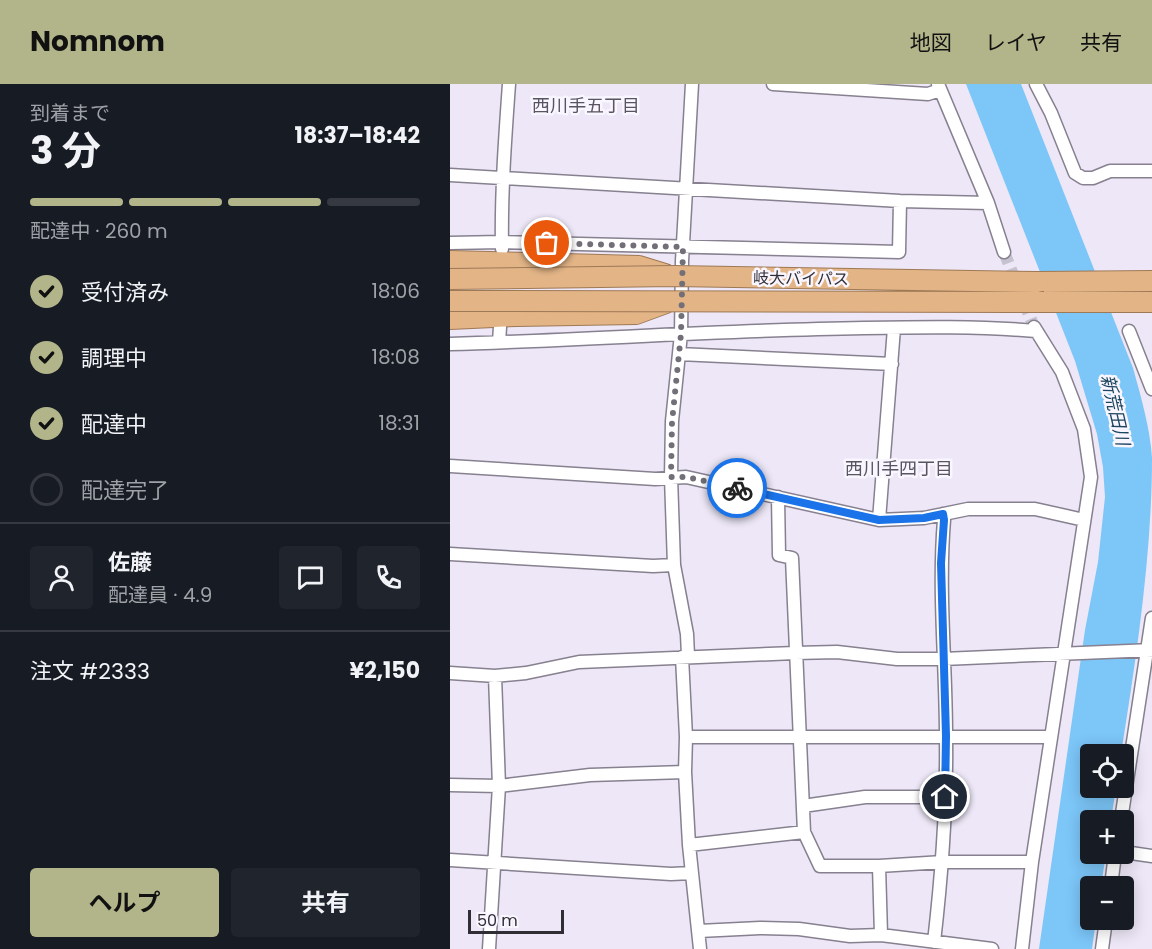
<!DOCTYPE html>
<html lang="ja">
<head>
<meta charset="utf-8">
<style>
	:root { --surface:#171b24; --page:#20242c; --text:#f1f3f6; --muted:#9ea1a6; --line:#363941; --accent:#b2b489 }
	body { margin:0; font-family:Poppins,"Noto Sans JP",sans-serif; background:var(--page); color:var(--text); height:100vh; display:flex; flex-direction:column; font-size:22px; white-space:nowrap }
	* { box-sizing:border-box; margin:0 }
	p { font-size:20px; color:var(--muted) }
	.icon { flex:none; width:33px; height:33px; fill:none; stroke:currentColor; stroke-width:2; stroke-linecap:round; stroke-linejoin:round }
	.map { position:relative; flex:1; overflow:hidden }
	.details { display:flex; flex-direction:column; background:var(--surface); width:450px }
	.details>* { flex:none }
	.buttons { position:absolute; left:630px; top:660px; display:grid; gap:12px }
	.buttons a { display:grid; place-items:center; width:54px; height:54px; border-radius:6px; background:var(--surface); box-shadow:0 3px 15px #0003; font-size:30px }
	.scale { position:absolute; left:18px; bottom:15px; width:96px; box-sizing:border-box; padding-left:6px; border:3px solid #302e34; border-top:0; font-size:16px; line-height:21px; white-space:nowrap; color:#302e34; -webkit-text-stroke:4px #f9f6ff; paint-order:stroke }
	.pin { position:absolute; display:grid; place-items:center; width:51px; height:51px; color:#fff; margin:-26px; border:3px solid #fff; border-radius:50%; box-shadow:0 2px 6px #0007 }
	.courier { position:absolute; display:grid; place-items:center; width:60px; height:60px; margin:-30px; border:4px solid #1a73e8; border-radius:50%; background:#fff; color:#222; box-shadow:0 2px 8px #0007 }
	.summary em { font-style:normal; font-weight:700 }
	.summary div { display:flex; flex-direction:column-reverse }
	.summary { display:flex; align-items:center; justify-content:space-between; height:102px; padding:0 30px }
	h1 { font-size:39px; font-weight:700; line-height:45px }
	.bar { display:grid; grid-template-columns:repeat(4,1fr); gap:9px 6px; align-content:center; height:72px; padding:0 30px }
	.bar i { height:8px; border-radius:4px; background:var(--line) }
	.bar .on { background:var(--accent) }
	.bar p { grid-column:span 4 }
	.line { display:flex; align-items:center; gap:15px; padding:0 30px; border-top:2px solid var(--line) }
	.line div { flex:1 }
	.round { display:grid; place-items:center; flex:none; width:63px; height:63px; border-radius:6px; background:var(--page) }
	ol { padding:0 30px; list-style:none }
	li { display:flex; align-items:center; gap:18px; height:66px }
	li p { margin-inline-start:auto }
	li .icon { padding:6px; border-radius:50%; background:var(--accent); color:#111; stroke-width:4 }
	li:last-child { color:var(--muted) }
	li i { width:33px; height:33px; border:3px solid var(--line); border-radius:50% }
	.cta { display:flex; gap:12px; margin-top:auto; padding:12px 30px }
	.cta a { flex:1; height:69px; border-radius:6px; background:var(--accent); color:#111; font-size:24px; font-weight:700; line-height:69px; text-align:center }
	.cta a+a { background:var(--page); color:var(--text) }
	header { display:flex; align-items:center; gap:36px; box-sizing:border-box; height:84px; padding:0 30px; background:var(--accent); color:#111 }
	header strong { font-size:28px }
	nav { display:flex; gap:33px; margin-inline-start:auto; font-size:21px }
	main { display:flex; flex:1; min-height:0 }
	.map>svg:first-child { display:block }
	.water { fill:#7cc6f8 }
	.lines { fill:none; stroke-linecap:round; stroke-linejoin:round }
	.minor-tunnel { stroke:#c7c2d0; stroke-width:12; stroke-dasharray:12 6; stroke-linecap:butt }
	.minor-casing { stroke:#86808f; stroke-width:15 }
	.trunk-casing { stroke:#9e7956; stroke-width:22 }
	.minor { stroke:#fff; stroke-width:12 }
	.trunk { stroke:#e2b486; stroke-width:20 }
	.trunk-bridge-casing { stroke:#9e7956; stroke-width:22; stroke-linecap:butt }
	.trunk-bridge { stroke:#e2b486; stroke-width:20 }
	.done { stroke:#726f78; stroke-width:6; stroke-dasharray:0 10.8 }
	.route { stroke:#1a73e8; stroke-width:8 }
	.labels { text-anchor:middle; stroke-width:5; stroke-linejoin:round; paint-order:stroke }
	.street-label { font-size:16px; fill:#302e34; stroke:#f9f6ff }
	.neighbourhood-label { font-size:18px; fill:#595461; stroke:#f9f6ff }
	.water-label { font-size:18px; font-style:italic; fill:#1c455f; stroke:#f9f6ff }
</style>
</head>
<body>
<header>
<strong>Nomnom</strong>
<nav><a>地図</a><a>レイヤ</a><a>共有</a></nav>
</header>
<main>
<section class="details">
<div class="summary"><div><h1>3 分</h1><p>到着まで</p></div><em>18:37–18:42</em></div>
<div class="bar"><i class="on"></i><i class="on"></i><i class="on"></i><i></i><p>配達中 · 260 m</p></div>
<ol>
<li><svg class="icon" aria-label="check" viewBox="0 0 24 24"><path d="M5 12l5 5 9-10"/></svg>受付済み<p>18:06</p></li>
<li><svg class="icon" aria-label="check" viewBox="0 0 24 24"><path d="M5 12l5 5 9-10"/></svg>調理中<p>18:08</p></li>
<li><svg class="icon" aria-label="check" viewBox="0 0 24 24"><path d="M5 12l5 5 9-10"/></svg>配達中<p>18:31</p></li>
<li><i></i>配達完了</li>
</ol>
<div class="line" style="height:108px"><a class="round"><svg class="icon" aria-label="person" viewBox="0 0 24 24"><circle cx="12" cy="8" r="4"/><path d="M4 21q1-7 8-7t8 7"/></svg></a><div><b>佐藤</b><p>配達員 · 4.9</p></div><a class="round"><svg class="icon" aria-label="chat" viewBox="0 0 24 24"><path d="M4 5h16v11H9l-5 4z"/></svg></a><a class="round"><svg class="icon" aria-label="phone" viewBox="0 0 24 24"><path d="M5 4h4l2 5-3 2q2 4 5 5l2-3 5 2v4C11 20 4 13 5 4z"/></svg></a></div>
<div class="line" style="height:78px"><div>注文 #2333</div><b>¥2,150</b></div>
<div class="cta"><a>ヘルプ</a><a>共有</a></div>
</section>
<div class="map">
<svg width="702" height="865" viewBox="0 0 702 865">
	<rect width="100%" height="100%" fill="#ede7f7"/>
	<!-- water -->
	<path class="water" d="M516,0h55l112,284c8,29 17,60 19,90 0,96 -16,202 -31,296h-31v34h26l-5,32h-21v34h16l-5,32h-11v34h6l-4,29h-53l46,-319 13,-68 7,-65 -2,-30 -6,-33 -22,-73z"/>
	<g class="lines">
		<!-- minor-tunnel -->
		<path class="minor-tunnel" d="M554,168l30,75"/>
		<!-- minor casing -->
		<g class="minor-casing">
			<path id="minor" d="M323,0l155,10 12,-4
				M488,0l50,119 16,49
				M586,0l15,29 24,60 8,5h10l17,-7h42
				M0,91l450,26 88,2
				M0,159l51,-1 398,10 1,-51
				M52,165c-1,-55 3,-110 7,-165
				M679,247l23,58
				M49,258l1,-15
				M0,260c138,-4 276,-14 414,-16 57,-1 115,-2 172,3
				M229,270l213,10
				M0,382l205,13 31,-2 193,43 45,-2 44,-9h67l49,11
				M328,413l1,58 13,3 12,274 16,34h59
				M429,436l15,-192
				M0,470l203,12 21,-1
				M238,572l-1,-22 -13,-69 -3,-88 1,-56 9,-87 1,-73 10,-177
				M232,573l4,80 -1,35 4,73 11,104
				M0,589l45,3 31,-3 53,-11 216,-9 42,-1 60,7h46l209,-9
				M236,653h365
				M0,701l49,1 91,-11 95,-3
				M353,722l62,-9h80
				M671,736l31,-202
				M239,761l115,-13
				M674,768l28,4
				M0,776l221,14 21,-1
				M661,802l4,-32
				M249,847l61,-3 39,1 51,7 31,-1 111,14
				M431,851l-2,-69 64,-4h89
				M484,858c8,-69 13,-137 12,-206 0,-73 -8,-144 -2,-216l-1,-6
				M39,865l10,-163 -4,-110
				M572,865l10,-87 59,-385 -7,-48 -22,-57 -28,-45
				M652,865l4,-29"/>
		</g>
		<!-- trunk casing -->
		<g class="trunk-casing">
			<path id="trunk" d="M0,177l189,5 26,8
				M588,198l114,-1
				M594,218h108
				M0,235l66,-3 120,-2 30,-11"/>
		</g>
		<!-- minor -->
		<use href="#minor" class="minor"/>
		<!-- trunk -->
		<use href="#trunk" class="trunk"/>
		<!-- trunk-bridge casing -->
		<g class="trunk-bridge-casing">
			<path id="trunk-bridge" d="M0,195l224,-3 364,6
				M0,217l594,1"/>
		</g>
		<!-- trunk-bridge -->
		<use href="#trunk-bridge" class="trunk-bridge"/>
	</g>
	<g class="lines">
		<!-- done -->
		<path class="done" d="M97,159l136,4 -2,87 -9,88 -1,55h15l51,11"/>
		<!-- route -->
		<path class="route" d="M287,404l142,32 45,-2 19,-4 1,6 -3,43 5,173 -1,61"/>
	</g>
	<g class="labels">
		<!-- street labels -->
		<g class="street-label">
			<text transform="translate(351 194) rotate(1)" y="6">岐大バイパス</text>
		</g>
		<!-- neighbourhood labels -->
		<g class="neighbourhood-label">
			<text x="136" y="28">西川手五丁目</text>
			<text x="449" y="391">西川手四丁目</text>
		</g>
		<!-- water labels -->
		<g class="water-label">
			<text transform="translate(665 326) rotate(77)" y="6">新荒田川</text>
		</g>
	</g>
</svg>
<div class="buttons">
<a><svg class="icon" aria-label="locate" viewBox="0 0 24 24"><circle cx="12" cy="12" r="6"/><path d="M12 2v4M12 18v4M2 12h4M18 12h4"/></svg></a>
<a>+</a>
<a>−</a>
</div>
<div class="scale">50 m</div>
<div class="pin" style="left:97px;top:159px;background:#ea580c"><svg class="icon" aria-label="bag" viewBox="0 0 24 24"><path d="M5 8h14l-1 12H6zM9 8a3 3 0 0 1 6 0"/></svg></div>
<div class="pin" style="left:495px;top:713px;background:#1f2937"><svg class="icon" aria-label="home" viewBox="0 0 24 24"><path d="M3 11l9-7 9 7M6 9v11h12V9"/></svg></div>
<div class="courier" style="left:287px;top:404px"><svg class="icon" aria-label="bike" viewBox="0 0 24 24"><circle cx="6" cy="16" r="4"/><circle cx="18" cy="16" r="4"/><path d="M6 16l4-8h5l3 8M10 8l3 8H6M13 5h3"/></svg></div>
</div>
</main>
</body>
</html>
